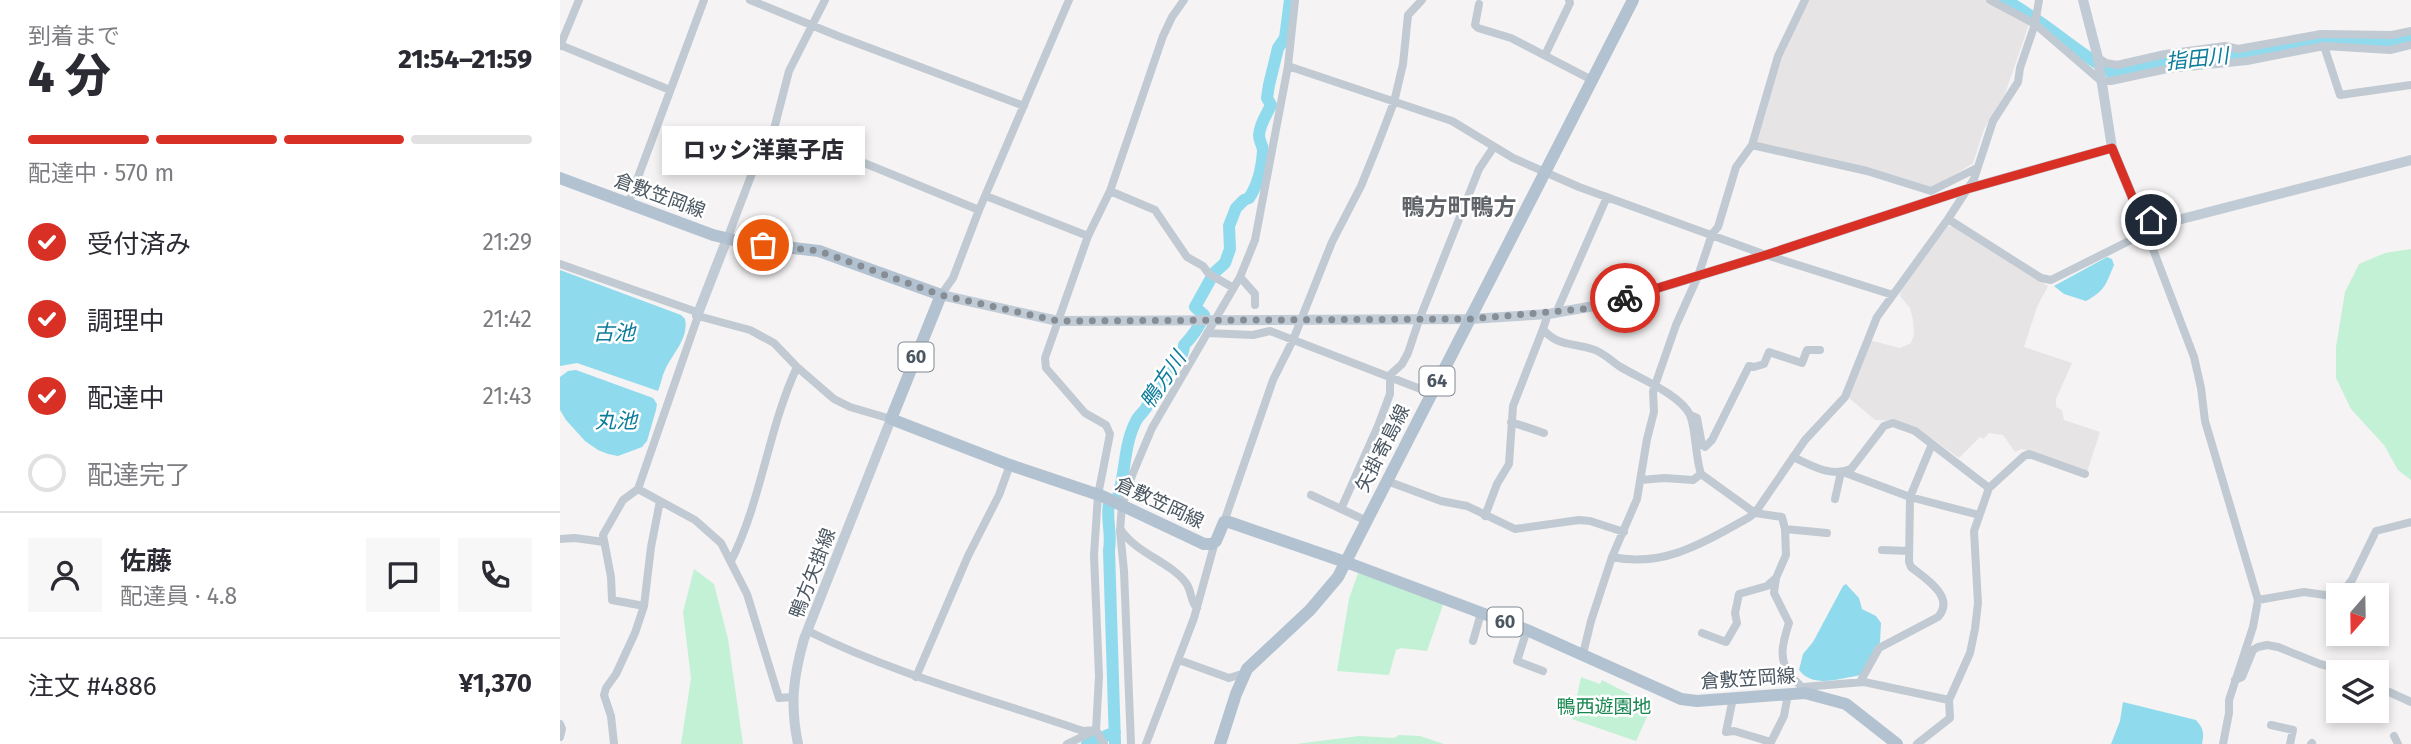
<!DOCTYPE html>
<html lang="ja">
<head>
<meta charset="utf-8">
<style>
	:root { --surface:#fff; --page:#f7f7f7; --text:#2b2b33; --muted:#7c7c81; --line:#e1e1e2; --accent:#d93025 }
	body { margin:0; font-family:"Fira Sans","Noto Sans JP",sans-serif; background:var(--page); color:var(--text); height:100vh; display:flex; flex-direction:column; font-size:26px; white-space:nowrap }
	* { box-sizing:border-box; margin:0 }
	p { font-size:23px; color:var(--muted) }
	.icon { flex:none; width:38px; height:38px; fill:none; stroke:currentColor; stroke-width:2; stroke-linecap:round; stroke-linejoin:round }
	.map { position:relative; flex:1; overflow:hidden }
	.drawer { display:flex; flex-direction:column; background:var(--surface); width:560px }
	.drawer>* { flex:none }
	.needle { width:46px; rotate:200deg }
	.tools { position:absolute; left:1766px; top:583px; display:grid; gap:14px }
	.tools a { display:grid; place-items:center; width:63px; height:63px; border-radius:0px; background:var(--surface); box-shadow:0 4px 10px #0003; font-size:35px }
	.pin { position:absolute; display:grid; place-items:center; width:60px; height:60px; color:#fff; margin:-30px; border:4px solid #fff; border-radius:50%; box-shadow:0 2px 7px #0007 }
	.courier { position:absolute; display:grid; place-items:center; width:70px; height:70px; margin:-35px; border:5px solid #d93025; border-radius:50%; background:#fff; color:#222; box-shadow:0 2px 9px #0007 }
	.bubble { position:absolute; height:49px; border-radius:0px; background:var(--surface); box-shadow:0 4px 10px #0003; font-size:23px; font-weight:800; line-height:49px; text-align:center }
	.overview em { font-style:normal; font-weight:800 }
	.overview div { display:flex; flex-direction:column-reverse }
	.overview { display:flex; align-items:center; justify-content:space-between; height:119px; padding:0 28px }
	h1 { font-size:46px; font-weight:800; line-height:52px }
	.bar { display:grid; grid-template-columns:repeat(4,1fr); gap:10px 7px; align-content:center; height:84px; padding:0 28px }
	.bar i { height:9px; border-radius:5px; background:var(--line) }
	.bar .selected { background:var(--accent) }
	.bar p { grid-column:span 4 }
	.line { display:flex; align-items:center; gap:18px; padding:0 28px; border-top:2px solid var(--line) }
	.line div { flex:1 }
	.round { display:grid; place-items:center; flex:none; width:74px; height:74px; border-radius:0px; background:var(--page) }
	ol { padding:0 28px; list-style:none }
	li { display:flex; align-items:center; gap:21px; height:77px }
	li p { margin-inline-start:auto }
	li .icon { padding:7px; border-radius:50%; background:var(--accent); color:#fff; stroke-width:4 }
	li:last-child { color:var(--muted) }
	li i { width:38px; height:38px; border:4px solid var(--line); border-radius:50% }
	main { display:flex; flex:1; min-height:0 }
	.map>svg:first-child { display:block }
	.education { fill:#e6e4e5 }
	.green { fill:#c3f1d5 }
	.water { fill:#90daee }
	.lines { fill:none; stroke-linecap:round; stroke-linejoin:round }
	.river { stroke:#90daee; stroke-width:12 }
	.street { stroke:#c1cad2; stroke-width:8 }
	.secondary { stroke:#c1cbd6; stroke-width:10 }
	.primary { stroke:#b3c2d1; stroke-width:12 }
	.done { stroke:#868d94; stroke-width:7; stroke-dasharray:0 12.6 }
	.route { stroke:#d93025; stroke-width:9 }
	.labels { text-anchor:middle; stroke-width:5; stroke-linejoin:round; paint-order:stroke }
	.shield { fill:#fff; stroke:#808990; stroke-width:2 }
	.shield-label { font-size:18px; font-weight:bold; fill:#4a5661 }
	.street-label { font-size:19px; fill:#4a5661; stroke:#fff }
	.park-label { font-size:19px; fill:#17864f; stroke:#fff }
	.water-label { font-size:21px; font-style:italic; fill:#0c7c9b; stroke:#fff }
	.quarter-label { font-size:23px; font-weight:bold; fill:#5f6368; stroke:#fff }
</style>
</head>
<body>
<main>
<section class="drawer">
<div class="overview"><div><h1>4 分</h1><p>到着まで</p></div><em>21:54–21:59</em></div>
<div class="bar"><i class="selected"></i><i class="selected"></i><i class="selected"></i><i></i><p>配達中 · 570 m</p></div>
<ol>
<li><svg class="icon" aria-label="check" viewBox="0 0 24 24"><path d="M5 12l5 5 9-10"/></svg>受付済み<p>21:29</p></li>
<li><svg class="icon" aria-label="check" viewBox="0 0 24 24"><path d="M5 12l5 5 9-10"/></svg>調理中<p>21:42</p></li>
<li><svg class="icon" aria-label="check" viewBox="0 0 24 24"><path d="M5 12l5 5 9-10"/></svg>配達中<p>21:43</p></li>
<li><i></i>配達完了</li>
</ol>
<div class="line" style="height:126px"><a class="round"><svg class="icon" aria-label="person" viewBox="0 0 24 24"><circle cx="12" cy="8" r="4"/><path d="M4 21q1-7 8-7t8 7"/></svg></a><div><b>佐藤</b><p>配達員 · 4.8</p></div><a class="round"><svg class="icon" aria-label="chat" viewBox="0 0 24 24"><path d="M4 5h16v11H9l-5 4z"/></svg></a><a class="round"><svg class="icon" aria-label="phone" viewBox="0 0 24 24"><path d="M5 4h4l2 5-3 2q2 4 5 5l2-3 5 2v4C11 20 4 13 5 4z"/></svg></a></div>
<div class="line" style="height:91px"><div>注文 #4886</div><b>¥1,370</b></div>
</section>
<div class="map">
<svg width="1851" height="744" viewBox="0 0 1851 744">
	<rect width="100%" height="100%" fill="#f5f3f3"/>
	<!-- education -->
	<path class="education" d="M1247,0h178l44,24 -24,70 -21,35 -11,34 -41,26 -173,-44 -3,-5 21,-73z
		M1388,226l5,1 95,59 -11,21 -13,40 48,16 -16,36v8l6,3 2,10 36,12 -13,40 -65,-23 -7,3 -12,-17 -14,-2 -6,6 -3,-2 -21,21 -25,-18 -41,-19 -18,-1 -27,-23 21,-57 31,8 11,-5 3,-8 -1,-15 -3,-12 -10,-12 1,-6z"/>
	<!-- green -->
	<path class="green" d="M1851,249v231l-13,-10 -14,-25 -33,-36 -15,-31v-31l9,-55 14,-28 26,-11z
		M134,569l20,15 14,55 15,105h-62l10,-66 -8,-66z
		M798,573l86,29 -17,49 -26,-3 -5,2 -7,25 -52,-4 12,-72z
		M1021,677l19,7 2,-4 50,26 -16,35 -64,-22z
		M839,735l21,1 24,8h-148l63,-8 35,2z"/>
	<!-- water -->
	<path class="water" d="M1547,257l5,2 2,6c-8,19 -9,26 -28,36l-22,-7 -10,-8z
		M0,270l121,45 4,4c4,19 -12,34 -20,51 -3,6 -4,14 -7,21l-81,-28 -17,3z
		M16,370l77,28 4,6 -1,6 -9,31 -5,6 -24,9 -10,-2 -10,-4 -13,-9 -19,-21 -6,-10v-33l8,-6z
		M1286,584l13,14 3,11 14,7 5,7 -1,19 -19,33c-20,3 -48,14 -62,-5l4,-16 10,-12 30,-56z
		M1563,702l73,18c8,9 8,13 6,24h-91l9,-23z"/>
	<g class="lines">
		<!-- river -->
		<path class="river" d="M1445,0c39,21 71,52 109,74l65,-17 64,-2 87,-17 60,6 21,-6
			M527,744l28,-12
			M555,744l-6,-194c3,-17 -3,-30 0,-46l8,-4c9,-26 6,-54 19,-79 2,-5 7,-8 10,-13 8,-13 16,-28 25,-42 6,-10 12,-6 13,-21 9,-9 15,-17 20,-30l-9,-8 19,-34 11,-10 5,-14 -1,-23 7,-18 8,-8 5,-2c9,-13 13,-32 14,-47 0,-6 -4,-9 -4,-16 1,-12 7,-19 12,-30l-4,-7 2,-13 9,-37 7,-10 5,-38"/>
		<!-- street -->
		<path class="street" d="M190,0l88,36 186,70
			M1430,0l45,24 66,57h10l56,-12 80,-8 77,-15 66,4 21,-5
			M919,4l-4,21 3,3 33,10 81,42
			M0,45l110,45
			M0,46l19,-46
			M1764,46l16,49 71,-10
			M985,55l25,-52 -1,-3
			M1538,58l8,5 11,2 48,-11 60,-8 13,3 83,-15 71,1 19,-4
			M728,66l164,55 61,37 66,29 187,68 127,40
			M213,133l74,23 132,54
			M1192,145l115,26 64,20 46,-23
			M550,191l45,19 32,47 16,9 6,8 23,13
			M426,196l102,40
			M68,204l76,-204
			M1388,219l93,59 10,2 96,-48
			M1591,221l-3,15 46,121 7,31 4,33 53,179 -5,27 -24,73v13l-6,31
			M167,239l29,-76 17,-30 16,-62 36,-71
			M0,264l134,47 4,5 52,14 24,13 23,24 37,32 16,8 41,12
			M680,277l15,17v11
			M381,295l12,-17 26,-68 90,-210
			M996,313l51,-116
			M988,314l-5,15c13,17 30,14 49,20 11,3 18,11 27,17 19,12 61,28 71,49 6,14 5,41 11,59l54,39 27,4 3,12 1,26 -10,23 -2,15 15,30c-7,21 -12,39 5,56 5,6 8,6 11,14
			M647,333l46,2 17,-4 161,62
			M1130,415l7,3 5,27 3,2 7,-7 37,-74 5,1 10,-3 5,-12 33,11 5,-13h13
			M951,422l33,11
			M1233,457c18,8 38,21 58,12l33,-43 9,-3 22,8 74,57 -15,43 4,72 -3,26 -5,24 -21,47 1,18 -33,26
			M1283,472l67,25 69,18
			M1081,480l23,-2 29,2 8,-6
			M827,481l54,20 26,5 48,23 64,-9 11,1 34,11
			M1429,488l35,-32 5,-2 56,20
			M78,489l57,31 26,23 26,51 32,104 13,-1
			M751,495l56,26
			M1275,499l6,-27
			M781,509l37,-83 12,-32v-19l12,-11 6,-11 11,-33 60,-151 14,-21
			M925,516l12,-32 12,-20 4,-58 30,-77
			M664,522l49,-142 20,-40 39,-98 29,-56 17,-42 16,-42 9,-38 5,-49 14,-15
			M1225,529l42,4
			M561,530c15,23 51,33 65,53 6,8 4,18 11,25
			M0,539l15,-1 29,4
			M1322,550l27,1
			M1052,557c53,11 92,-15 136,-39l7,-5 50,-73 40,-43 32,-80 71,-98 26,-40 19,-58 25,-39 2,-14 15,-44 4,-24
			M171,561c31,-62 37,-132 66,-194
			M1698,600l46,-8 28,4 9,-2 11,-14 24,-49 35,-9
			M84,606l-32,-6 -1,-23 -8,-42 20,-35 15,-11 60,-173
			M967,630l-10,31 26,10
			M248,631c88,44 183,68 275,100l13,-1
			M1142,633l24,9 11,-19 -2,-10 4,-19 28,-8 9,-8
			M913,641l8,-28
			M1023,654l8,-33 21,-64 25,-58 10,-60 7,-27 -1,-21 23,-66 22,-49 14,-42 6,-7 18,-60 16,-22 26,-89 27,-56
			M619,660l50,18 16,-5
			M356,677l52,-121 31,-61 11,-30
			M1675,680l7,-3 11,-27 5,-3 9,-2 11,2 42,17 32,8
			M1300,682l19,-34 59,-31c18,-20 -13,-39 -27,-50l-2,-5 1,-65 22,-53
			M1816,686l35,16
			M1243,687l61,-5 85,18
			M1173,698l-7,34 8,-1 37,11 13,-26 4,-22
			M0,724l2,5 -2,8
			M1711,725l22,5 -3,14
			M1834,736l4,8
			M54,744l-3,-28 -7,-21 2,-7 10,-14 19,-41 9,-27 7,-59 9,-46
			M507,744l23,-11
			M544,744l-8,-14 3,-54 -5,-121 4,-60 12,-61 -4,-9 -21,-12 -39,-45 -1,-10 43,-122 22,-45 53,-155 9,-19 12,-17
			M571,744l-7,-173 -4,-40 2,-26 11,-32 19,-45 88,-151 15,-37 33,-174 7,-66
			M586,744l48,-126 21,-76
			M1751,744l1,-1"/>
		<!-- secondary -->
		<path class="secondary" d="M1523,0l15,58 14,90 24,58 6,9 9,6 19,1 241,-62
			M381,295l117,26 412,-2 78,-5 58,-10 160,-49 201,-66 145,-41
			M137,316l30,-77
			M238,744c-8,-39 -5,-66 6,-105l87,-220"/>
		<!-- primary -->
		<path class="primary" d="M0,178l153,57 29,7 77,9 122,44 -50,124 119,46 92,31 102,48h8l4,-3 8,-19h5l122,42 176,66 154,69 16,2 108,-8 41,11 51,40
			M660,744l16,-50 11,-25 63,-59 28,-33 295,-577"/>
	</g>
	<g class="lines">
		<!-- done -->
		<path class="done" d="M203,245l56,6 122,44 117,26 412,-2 113,-10 42,-11"/>
		<!-- route -->
		<path class="route" d="M1065,298l141,-43 201,-66 145,-41 24,58 6,9 9,5"/>
	</g>
	<g class="labels">
		<!-- shield labels -->
		<g class="shield">
			<rect x="338.5" y="342.5" width="35" height="29" rx="5"/>
			<rect x="859.5" y="366.5" width="35" height="29" rx="5"/>
			<rect x="927.5" y="607.5" width="35" height="29" rx="5"/>
		</g>
		<g class="shield-label">
			<text x="356" y="363">60</text>
			<text x="877" y="387">64</text>
			<text x="945" y="628">60</text>
		</g>
		<!-- street labels -->
		<g class="street-label">
			<text transform="translate(100 195) rotate(20)" y="7">倉敷笠岡線</text>
			<text transform="translate(822 448) rotate(-63)" y="7">矢掛寄島線</text>
			<text transform="translate(600 502) rotate(25)" y="7">倉敷笠岡線</text>
			<text transform="translate(252 573) rotate(-69)" y="7">鴨方矢掛線</text>
			<text transform="translate(1188 678) rotate(-4)" y="7">倉敷笠岡線</text>
		</g>
		<!-- park labels -->
		<g class="park-label">
			<text x="1044" y="713">鴨西遊園地</text>
		</g>
		<!-- water labels -->
		<g class="water-label">
			<text transform="translate(1637 59) rotate(-6)" y="7">指田川</text>
			<text x="54" y="340">古池</text>
			<text transform="translate(603 380) rotate(-56)" y="7">鴨方川</text>
			<text x="56" y="428">丸池</text>
		</g>
		<!-- quarter labels -->
		<g class="quarter-label">
			<text x="899" y="215">鴨方町鴨方</text>
		</g>
	</g>
</svg>
<div class="tools">
<a><svg class="needle" viewBox="-14 -14 28 28"><path d="M0-13l5 13h-10z" fill="#e53935"/><path d="M0 13l5-13h-10z" fill="#7c7c81"/></svg></a>
<a><svg class="icon" aria-label="layers" viewBox="0 0 24 24"><path d="M12 4l9 5-9 5-9-5zM3 14l9 5 9-5"/></svg></a>
</div>
<div class="pin" style="left:203px;top:245px;background:#ea580c"><svg class="icon" aria-label="bag" viewBox="0 0 24 24"><path d="M5 8h14l-1 12H6zM9 8a3 3 0 0 1 6 0"/></svg></div>
<div class="pin" style="left:1591px;top:220px;background:#1f2937"><svg class="icon" aria-label="home" viewBox="0 0 24 24"><path d="M3 11l9-7 9 7M6 9v11h12V9"/></svg></div>
<div class="courier" style="left:1065px;top:298px"><svg class="icon" aria-label="bike" viewBox="0 0 24 24"><circle cx="6" cy="16" r="4"/><circle cx="18" cy="16" r="4"/><path d="M6 16l4-8h5l3 8M10 8l3 8H6M13 5h3"/></svg></div>
<div class="bubble" style="left:102px;top:126px;width:203px">ロッシ洋菓子店</div>
</div>
</main>
</body>
</html>
